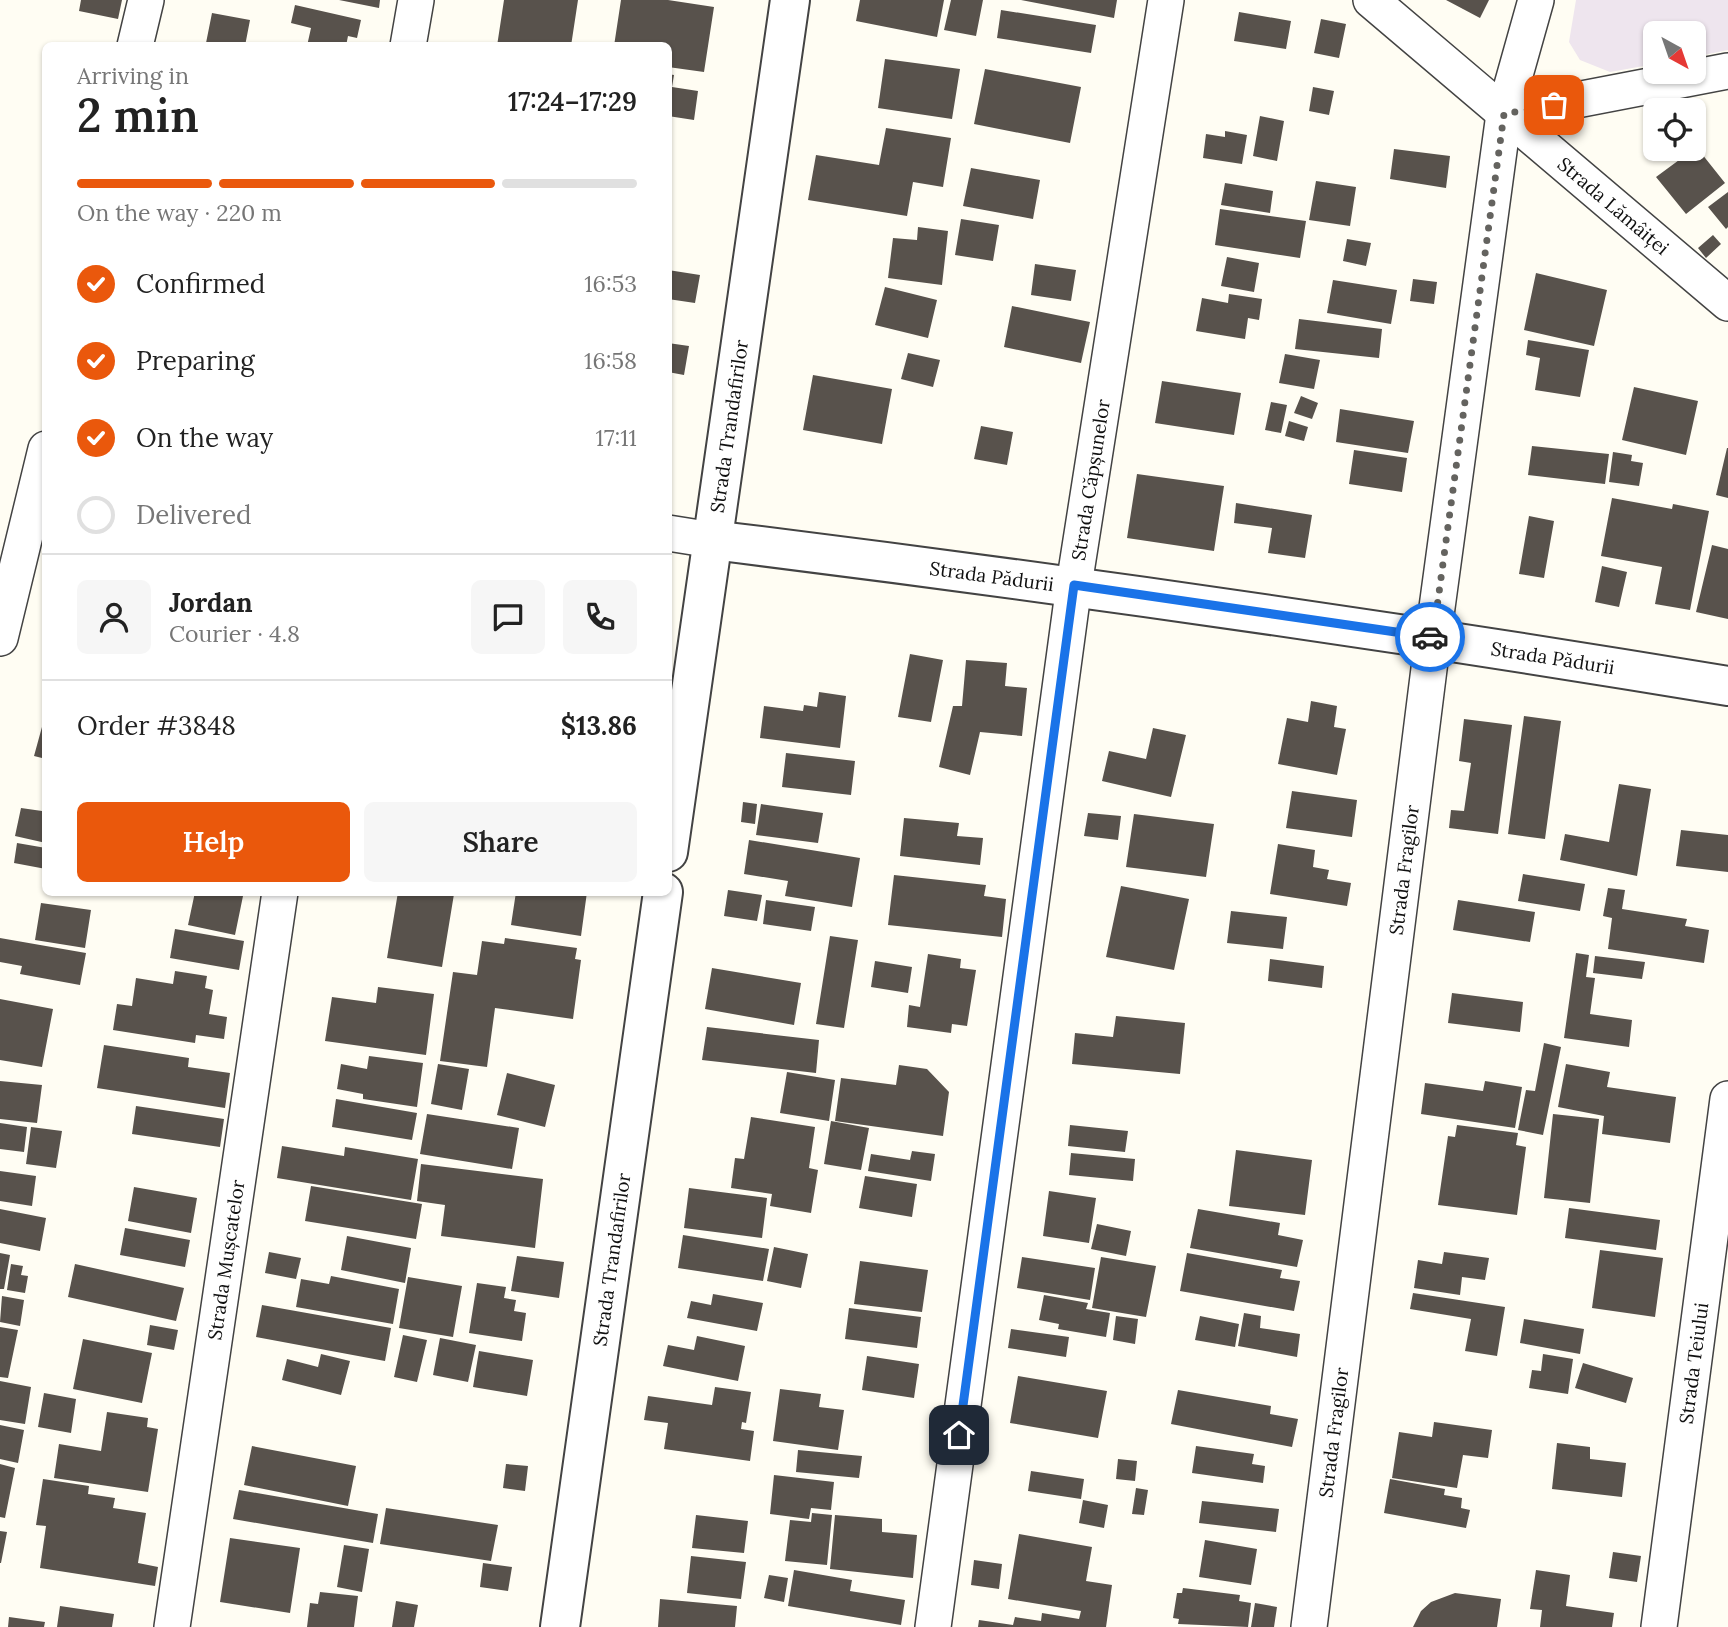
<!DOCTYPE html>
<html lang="en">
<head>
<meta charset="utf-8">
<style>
	:root { --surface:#fff; --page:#f6f6f6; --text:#222; --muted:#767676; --line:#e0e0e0; --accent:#ea580c }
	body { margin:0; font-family:Lora,serif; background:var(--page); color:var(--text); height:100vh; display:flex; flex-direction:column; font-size:26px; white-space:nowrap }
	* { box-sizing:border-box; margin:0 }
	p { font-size:23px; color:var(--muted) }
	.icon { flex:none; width:38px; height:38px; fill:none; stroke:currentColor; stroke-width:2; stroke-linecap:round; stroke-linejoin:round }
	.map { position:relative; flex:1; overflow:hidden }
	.drawer { position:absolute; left:42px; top:42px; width:630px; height:854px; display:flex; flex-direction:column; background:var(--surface); border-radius:10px; box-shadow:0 2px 5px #0004 }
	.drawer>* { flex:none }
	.needle { width:46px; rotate:140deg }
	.buttons { position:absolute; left:1643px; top:21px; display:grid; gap:14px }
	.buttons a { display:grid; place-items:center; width:63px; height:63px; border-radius:10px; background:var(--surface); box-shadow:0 2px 5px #0004; font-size:35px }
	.pin { position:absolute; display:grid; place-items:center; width:60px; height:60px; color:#fff; margin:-30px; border-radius:14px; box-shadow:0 4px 10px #0006 }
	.courier { position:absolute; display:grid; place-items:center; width:70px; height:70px; margin:-35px; border:5px solid #1a73e8; border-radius:50%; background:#fff; color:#222; box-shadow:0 2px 9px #0007 }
	.overview em { font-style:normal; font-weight:600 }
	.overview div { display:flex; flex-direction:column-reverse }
	.overview { display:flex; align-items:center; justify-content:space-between; height:119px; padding:0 35px }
	h1 { font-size:46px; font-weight:600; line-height:52px }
	.bar { display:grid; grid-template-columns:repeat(4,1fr); gap:10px 7px; align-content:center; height:84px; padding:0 35px }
	.bar i { height:9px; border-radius:5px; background:var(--line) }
	.bar .on { background:var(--accent) }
	.bar p { grid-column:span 4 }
	.line { display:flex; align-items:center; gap:18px; padding:0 35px; border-top:2px solid var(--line) }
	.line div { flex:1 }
	.round { display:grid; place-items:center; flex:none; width:74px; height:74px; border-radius:10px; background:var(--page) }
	ol { padding:0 35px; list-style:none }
	li { display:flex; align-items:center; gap:21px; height:77px }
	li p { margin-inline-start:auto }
	li .icon { padding:7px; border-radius:50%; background:var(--accent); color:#fff; stroke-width:4 }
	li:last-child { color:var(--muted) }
	li i { width:38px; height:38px; border:4px solid var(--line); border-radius:50% }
	.cta { display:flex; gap:14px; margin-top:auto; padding:14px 35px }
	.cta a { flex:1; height:80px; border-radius:10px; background:var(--accent); color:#fff; font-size:28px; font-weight:600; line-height:80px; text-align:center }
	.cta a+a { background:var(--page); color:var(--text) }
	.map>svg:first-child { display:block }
	.industrial { fill:#eee5ee }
	.building { fill:#58524c }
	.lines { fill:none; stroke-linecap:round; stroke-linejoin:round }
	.minor-casing { stroke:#434343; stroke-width:38 }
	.tertiary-casing { stroke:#434343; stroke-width:42 }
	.minor { stroke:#fff; stroke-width:35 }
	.tertiary { stroke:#fff; stroke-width:38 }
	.done { stroke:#64635f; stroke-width:7; stroke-dasharray:0 12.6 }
	.route { stroke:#1a73e8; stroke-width:9 }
	.labels { text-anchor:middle; stroke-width:7; stroke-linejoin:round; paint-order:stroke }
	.street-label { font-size:19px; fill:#101010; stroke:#fff }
</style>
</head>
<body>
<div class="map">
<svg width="1728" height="1627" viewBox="0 0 1728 1627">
	<rect width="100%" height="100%" fill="#fffdf3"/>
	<!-- industrial -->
	<path class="industrial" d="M1576,0h152v50l-34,7v-24h-38l-1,31 -45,8 -30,-12 -11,-18z"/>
	<!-- building -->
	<path class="building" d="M81,0h41l-4,19 -39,-8z
		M339,0h41l-1,8z
		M504,0h74l-7,46h-74z
		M621,0h47l46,7 -10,65 -36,-5v-21h-54z
		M860,0h84l-7,37 -81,-16z
		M951,0h32l-7,36 -32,-6z
		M1021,0h96l-3,18z
		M1446,0h43l-9,18z
		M295,5l66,15 -4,18 -9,-2 -2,10h-39l4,-18 -20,-5z
		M1001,10l95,15 -5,28 -94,-15z
		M1239,12l52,9 -5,28 -52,-8z
		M212,13l38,7 -5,26 -39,-3z
		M1321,19l25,5 -7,34 -25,-5z
		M885,59l75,10 -8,50 -74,-11z
		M985,69l96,18 -11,56 -96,-19z
		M668,74l6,1 -2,12 26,4 -4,29 -26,-4z
		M1313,87l21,4 -5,24 -20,-4z
		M1260,116l24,5 -7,40 -24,-5z
		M886,128l65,10 -8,49 -30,-5 -6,34 -99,-16 8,-45 63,10z
		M1225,131l22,4 -5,29 -39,-6 3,-24 19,3z
		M1694,144l31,39 -39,31 -30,-37 38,-28z
		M1394,149l56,7 -4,32 -56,-9z
		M971,168l69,12 -7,39 -70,-13z
		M1316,181l40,6 -6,39 -41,-6z
		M1225,183l48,8 -3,22 -49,-8z
		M1728,192v35l-2,2 -18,-22z
		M1220,209l86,12 -6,37 -85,-13z
		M961,219l38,6 -6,36 -38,-6z
		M918,227l30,4 -6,54 -54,-7 5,-40 24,2z
		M1713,235l8,9 -15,14 -8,-10z
		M1347,239l24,4 -5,23 -23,-5z
		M1227,257l32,6 -5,29 -33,-6z
		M1035,264l41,6 -5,31 -40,-6z
		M668,270l32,5 -5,28 -27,-4z
		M1536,273l71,17 -13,56 -70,-16z
		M1413,279l24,3 -3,22 -24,-3z
		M1333,280l64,10 -6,34 -64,-11z
		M885,287l52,13 -9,38 -53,-13z
		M1229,294l33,5 -3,21 -11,-2 -3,21 -49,-8 6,-33 26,5z
		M1012,306l78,16 -9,41 -77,-16z
		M1299,319l83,10 -3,29 -84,-9z
		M1528,340l61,10 -9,47 -45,-7 5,-32 -14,-3z
		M668,343l21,3 -5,29 -16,-3z
		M908,353l32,7 -7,27 -32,-8z
		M1285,354l35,6 -6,29 -35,-6z
		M813,375l79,14 -10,55 -79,-14z
		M1162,381l79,12 -7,42 -79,-12z
		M1634,387l64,14 -12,54 -64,-15z
		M1301,396l17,7 -6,16 -18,-6z
		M1271,402l16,3 -6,28 -16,-3z
		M1340,409l74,12 -6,32 -72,-11z
		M1289,421l19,6 -4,14 -19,-5z
		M981,426l32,6 -6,33 -33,-6z
		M1532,446l77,8 -4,30 -77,-9z
		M1727,448h1v50l-12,-3z
		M1354,450l53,8 -5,34 -53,-8z
		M1613,452l19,3 -1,6 12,2 -4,23 -30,-4z
		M1137,474l87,12 -10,65 -87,-13z
		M1612,498l60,11 1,-5 36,7 -19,99 -35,-6 7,-37 -61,-11z
		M1236,503l76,12 -7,43 -37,-5 4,-25 -38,-5z
		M1529,516l25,5 -10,57 -25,-4z
		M1712,545l16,4v70l-32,-7z
		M1602,566l25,6 -8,35 -24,-5z
		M910,654l33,6 -12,62 -33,-5z
		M966,660l41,3 -2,23 22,2 -5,48 -42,-4 -10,43 -31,-8 14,-61h9z
		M819,692l27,4 -6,52 -80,-10 4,-32 39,5 1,-6 13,2z
		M1311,701l26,5 -3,21 12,2 -9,46 -59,-11 9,-46 21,4z
		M45,716l1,1v42l-12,-3z
		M1524,716l37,5 -16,118 -37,-5z
		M1464,719l48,6 -14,109 -49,-6 2,-18 13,1 7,-48 -12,-2z
		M1153,728l33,7 -15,62 -69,-16 7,-30 37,8z
		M786,753l69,8 -4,34 -69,-8z
		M1619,784l32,5 -14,87 -77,-16 5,-26 44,8z
		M1292,791l65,9 -5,37 -66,-9z
		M46,799v44l-31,-7 6,-28 21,3z
		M743,802l14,2 -2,20 -14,-2z
		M761,804l62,9 -5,30 -62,-8z
		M1088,813l33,3 -3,24 -34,-4z
		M1134,814l80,10 -8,53 -80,-10z
		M904,818l55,5 -2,13 26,2 -3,27 -80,-9z
		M1681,830l47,5v37l-52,-6z
		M749,840l111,18 -8,49 -67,-11 3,-15 -44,-7z
		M17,843l29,5v21l-32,-6z
		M1278,844l37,6 -2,17 16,3 -2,9 24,4 -4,23 -77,-12z
		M1523,874l62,10 -5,27 -62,-10z
		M894,875l92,10 -2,11 22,3 -4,38 -114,-12z
		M1121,886l68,13 -15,71 -68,-13z
		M1608,888l17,2 -3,19 65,10 -2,7 24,4 -5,33 -96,-14 4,-31 -9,-2z
		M728,890l34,5 -5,26 -33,-5z
		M195,892l48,4 -8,39 -47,-10z
		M398,892l56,2 -12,73 -55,-9z
		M516,892h71l-6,44 -70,-11z
		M766,900l49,7 -4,24 -48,-7z
		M1458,900l77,12 -5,30 -77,-12z
		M41,903l50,7 -6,38 -50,-8z
		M1231,911l56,6 -4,32 -56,-6z
		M175,929l69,12 -5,29 -69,-12z
		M830,936l28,4 -14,88 -28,-4z
		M0,938l86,15 -6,32 -60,-11 2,-8 -22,-4z
		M505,938l72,10 -2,11 6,1 -8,59 -78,-11 -8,59 -47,-6 13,-89 24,3 5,-34 22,3z
		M1576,953l13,2 -3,22 9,1 -5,36 42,6 -3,27 -65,-9z
		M928,954l33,5 -1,9 16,2 -9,56 -15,-2 -1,9 -44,-6 2,-22 11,2z
		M1595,956l50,6 -3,17 -49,-6z
		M1270,959l54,7 -2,22 -54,-7z
		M875,961l37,6 -4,26 -37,-6z
		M712,968l89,15 -7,42 -89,-16z
		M175,971l32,5 -2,12 8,2 -4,24 18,3 -3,22 -28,-4 -1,8 -82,-13 4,-26 15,2 4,-28 37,6z
		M378,987l56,7 -8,61 -101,-14 7,-44 44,6z
		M1452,993l71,9 -3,30 -72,-9z
		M0,999l53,10 -11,58 -42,-7z
		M1116,1016l69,7 -5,51 -108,-10 3,-31 38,4z
		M707,1027l112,13 -3,33 -114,-13z
		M1544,1043l17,4 -18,88 -25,-5 8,-40 9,1z
		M104,1045l85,13 -1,9 42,6 -5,35 -128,-20z
		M369,1056l54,7 -6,44 -54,-8v-5l-26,-5 4,-25 26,5z
		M438,1064l31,5 -7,41 -31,-6z
		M1566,1064l44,8 -3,15 69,10 -6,46 -68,-9 2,-18 -46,-9z
		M899,1065l28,4 22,23 -6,44 -108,-15 6,-43 55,7z
		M787,1072l48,8 -6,41 -49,-8z
		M507,1073l48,12 -10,42 -48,-12z
		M0,1081l42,4 -5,38 -37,-4z
		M1485,1081l37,6 -7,41 -94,-14 4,-31 58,8z
		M336,1099l81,14 -5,27 -80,-13z
		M136,1106l88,13 -4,28 -88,-13z
		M427,1114l92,14 -7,41 -92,-15z
		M1553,1114l46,5 -9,84 -46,-5z
		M751,1117l64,10 -6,41 9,2 -7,43 -41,-7 2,-12 -41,-6 4,-30 9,1z
		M831,1121l38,7 -8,42 -37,-6z
		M0,1123l27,4 -3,25 -24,-3z
		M1070,1125l58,6 -3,21 -57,-6z
		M1457,1125l61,8 -2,12 10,2 -9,68 -79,-10 10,-69 7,1z
		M31,1127l31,4 -6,37 -30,-4z
		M282,1146l62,10 1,-9 73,12 -7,41 -134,-22z
		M1236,1150l76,10 -7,55 -76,-9z
		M912,1151l23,3 -4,27 -63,-10 3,-17 39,6z
		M1071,1153l64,6 -2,22 -64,-6z
		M421,1164l122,15 -8,69 -94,-12 4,-31 -28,-4z
		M0,1171l36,5 -4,30 -32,-5z
		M865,1176l52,8 -5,33 -53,-9z
		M311,1186l111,18 -6,35 -111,-18z
		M134,1187l63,11 -6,35 -63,-12z
		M689,1188l78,10 -5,40 -78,-10z
		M1049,1191l47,7 -7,45 -46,-7z
		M1569,1208l91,12 -4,30 -91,-12z
		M0,1209l46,9 -6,33 -40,-8z
		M1198,1209l82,14 -2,12 25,5 -6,27 -107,-19z
		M1097,1224l34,7 -5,25 -35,-7z
		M125,1228l65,12 -5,27 -65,-12z
		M683,1235l86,14 -6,32 -85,-13z
		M347,1236l64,12 -6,35 -64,-13z
		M774,1247l34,7 -7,34 -34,-7z
		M1600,1250l63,8 -8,59 -63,-9z
		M269,1252l32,6 -5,21 -31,-6z
		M1444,1252l45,6 -4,22 -23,-3 -2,18 -46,-7 4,-28 24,4z
		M0,1253l10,2 -6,34h-4z
		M1187,1253l95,17 -2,8 20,3 -6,30 -114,-20z
		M517,1256l47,6 -5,36 -48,-7z
		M1022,1257l73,11 -5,32 -73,-12z
		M1101,1257l55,9 -10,51 -54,-9z
		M860,1261l68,9 -6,42 -68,-8z
		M11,1264l12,2 -2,9 7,1 -3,17 -18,-3z
		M75,1264l109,24 -8,33 -108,-24z
		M331,1276l68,13 -6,35 -97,-17 5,-28 28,5z
		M408,1277l54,9 -9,51 -54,-9z
		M477,1283l29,4 -2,11 12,2 -2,11 12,2 -4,28 -53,-8z
		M1413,1293l92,14 -8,49 -32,-5 6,-32 -61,-10z
		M713,1294l50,9 -6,28 -70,-13 4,-17 20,4z
		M1044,1295l44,8 -2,6 24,4 -4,24 -48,-8 1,-5 -20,-4z
		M2,1296l22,4 -4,26 -20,-4z
		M262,1305l129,23 -6,33 -129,-24z
		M849,1308l72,9 -4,31 -72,-9z
		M1244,1313l17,3 -1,12 40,6 -3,23 -59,-11z
		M1116,1316l22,3 -3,25 -22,-4z
		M1200,1316l39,8 -4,23 -40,-7z
		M1524,1319l60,10 -4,25 -60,-11z
		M150,1325l28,5 -4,20 -27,-5z
		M0,1327l18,3 -10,48 -8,-1z
		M1011,1329l58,8 -3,20 -58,-9z
		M403,1335l24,5 -10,42 -23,-5z
		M697,1336l48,10 -7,35 -75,-15 5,-21 26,5z
		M440,1338l36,7 -8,37 -35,-7z
		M83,1339l69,14 -10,50 -69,-14z
		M479,1351l54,9 -6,36 -54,-9z
		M321,1354l29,7 -9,34 -59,-15 5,-21 31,8z
		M1543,1354l30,5 -5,35 -39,-6 3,-18 9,1z
		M867,1356l52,8 -5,34 -52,-8z
		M1583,1363l50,15 -7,25 -51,-15z
		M1018,1376l89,15 -9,47 -88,-15z
		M0,1381l31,6 -6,37 -25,-4z
		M715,1387l36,5 -5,31 -4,-1 -1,7 13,2 -4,30 -86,-12 4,-26 -24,-3 4,-24 64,9z
		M780,1389l41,5 -2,13 25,3 -6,40 -65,-9z
		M1178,1390l93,16 -1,8 28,5 -6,28 -121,-23z
		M44,1393l32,6 -5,34 -33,-6z
		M107,1412l41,6 -1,9 11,2 -10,63 -94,-14 5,-34 42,7z
		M1434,1422l58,8 -4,28 -25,-3 -6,33 -65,-10 7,-46 33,5z
		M0,1425l24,5 -6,33 -18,-4z
		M1557,1443l33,4v12l36,4 -4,34 -70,-8z
		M252,1446l104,20 -8,40 -104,-21z
		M1196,1446l58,8 -2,10 13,2 -2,17 -71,-10z
		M798,1450l64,6 -3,22 -63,-6z
		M1118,1459l19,2 -2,20 -19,-2z
		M0,1464l15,4 -10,50 -5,-1z
		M506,1464l22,2 -3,25 -22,-3z
		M1031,1471l53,8 -3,20 -53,-8z
		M774,1475l60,7 -3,28 -20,-2 -2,11 -39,-5z
		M43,1479l46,7 -1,8 27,4 -2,10 33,5 -8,50 20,4 -3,19 -115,-18 6,-42 -10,-1z
		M1390,1479l55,10 -1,6 18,3 -1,10 9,2 -4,18 -82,-15z
		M1136,1488l12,2 -4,25 -12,-1z
		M239,1490l139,24 -5,29 -140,-24z
		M1083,1500l25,5 -4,23 -25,-5z
		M1202,1501l77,8 -3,23 -77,-9z
		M386,1508l112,17 -7,36 -111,-17z
		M812,1513l20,2 -5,50 -42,-4 5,-41 21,2z
		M696,1515l52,6 -4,32 -52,-5z
		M835,1515l47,4v13l35,3 -4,43 -83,-9z
		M0,1531l7,1 -6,31h-1z
		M1019,1534l73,13 -6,34 26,4 -6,42h-128l1,-7 34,5 2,-8 26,4 1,-8 37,6 2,-8 -73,-12z
		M230,1538l70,10 -10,65 -70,-11z
		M1205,1540l52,9 -6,36 -52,-8z
		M344,1545l25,4 -7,43 -25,-5z
		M1613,1552l28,4 -4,26 -28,-4z
		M691,1556l55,6 -5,37 -54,-6z
		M974,1560l28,4 -3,25 -28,-4z
		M483,1563l29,4 -4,24 -28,-4z
		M794,1570l58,10 -2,11 55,9 -4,25 -113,-19z
		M1536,1570l34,5 -4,31 48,7 -2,14h-72l2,-17 -12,-1z
		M769,1575l19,3 -4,24 -20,-4z
		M1183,1588l57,7 -1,6 12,2 -3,24 -70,-3 1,-5 -6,-1 4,-25h5z
		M320,1592l38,4 -4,31h-47l3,-24 8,1z
		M1455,1593l46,6 -4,28h-84l8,-16 10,-9z
		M660,1599l77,7 -2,21h-77z
		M396,1601l22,4 -4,22h-22z
		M1255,1603l22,4 -3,20h-23z
		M60,1606l54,8 -2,13h-55z
		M9,1617l36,5 -1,5h-36z"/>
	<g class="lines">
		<!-- minor casing -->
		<g class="minor-casing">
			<g id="minor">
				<path id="s1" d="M1371,0l357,303"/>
				<path d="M135,46l11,-46"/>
				<path d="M408,46l8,-46"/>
				<path d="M1504,114l224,-43"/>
				<path d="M668,533l44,7"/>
				<path d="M0,638l46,-189"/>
				<path id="s2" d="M172,1627l108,-735"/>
				<path id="s3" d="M933,1627l141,-1042 92,-585"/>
				<path id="s4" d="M1309,1627l124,-990 71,-523 32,-114"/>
				<path id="s5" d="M1659,1627l69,-528"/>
			</g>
		</g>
		<!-- tertiary casing -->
		<g class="tertiary-casing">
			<g id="tertiary">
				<path id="s6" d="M712,540c340,42 678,90 1016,146"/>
				<path id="s7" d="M668,852l122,-852"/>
				<path id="s8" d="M560,1627l103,-735"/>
			</g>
		</g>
		<!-- minor -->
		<use href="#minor" class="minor"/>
		<!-- tertiary -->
		<use href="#tertiary" class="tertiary"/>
	</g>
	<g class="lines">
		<!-- done -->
		<path class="done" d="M1430,637h3l71,-523 50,-9"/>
		<!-- route -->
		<path class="route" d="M959,1435l115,-850 356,52"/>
	</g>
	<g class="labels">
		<!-- street labels -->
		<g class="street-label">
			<text dy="7" stroke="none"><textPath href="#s1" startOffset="318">Strada Lămâiței</textPath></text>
			<text dy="7" stroke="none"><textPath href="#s7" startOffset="430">Strada Trandafirilor</textPath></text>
			<text dy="7" stroke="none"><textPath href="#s3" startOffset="1158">Strada Căpșunelor</textPath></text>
			<text dy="7" stroke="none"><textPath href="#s6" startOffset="282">Strada Pădurii</textPath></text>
			<text dy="7" stroke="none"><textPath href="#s6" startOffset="849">Strada Pădurii</textPath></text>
			<text dy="7" stroke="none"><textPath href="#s4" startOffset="763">Strada Fragilor</textPath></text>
			<text dy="7" stroke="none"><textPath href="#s2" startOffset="371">Strada Mușcatelor</textPath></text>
			<text dy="7" stroke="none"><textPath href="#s8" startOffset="371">Strada Trandafirilor</textPath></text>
			<text dy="7" stroke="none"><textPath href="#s5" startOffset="266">Strada Teiului</textPath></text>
			<text dy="7" stroke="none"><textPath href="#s4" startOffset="196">Strada Fragilor</textPath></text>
		</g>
	</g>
</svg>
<div class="buttons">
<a><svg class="needle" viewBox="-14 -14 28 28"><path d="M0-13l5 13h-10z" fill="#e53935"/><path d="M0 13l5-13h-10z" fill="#767676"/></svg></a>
<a><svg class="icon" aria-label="locate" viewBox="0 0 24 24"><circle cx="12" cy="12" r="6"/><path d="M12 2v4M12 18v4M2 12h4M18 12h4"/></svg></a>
</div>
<div class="pin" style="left:1554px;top:105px;background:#ea580c"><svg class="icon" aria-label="bag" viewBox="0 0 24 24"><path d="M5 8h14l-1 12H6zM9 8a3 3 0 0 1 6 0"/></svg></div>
<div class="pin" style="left:959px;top:1435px;background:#1f2937"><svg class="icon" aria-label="home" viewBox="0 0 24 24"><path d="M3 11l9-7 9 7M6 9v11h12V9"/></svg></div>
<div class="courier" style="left:1430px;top:637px"><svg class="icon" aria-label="car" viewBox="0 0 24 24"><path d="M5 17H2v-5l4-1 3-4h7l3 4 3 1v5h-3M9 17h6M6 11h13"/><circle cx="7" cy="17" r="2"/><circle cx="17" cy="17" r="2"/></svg></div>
<section class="drawer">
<div class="overview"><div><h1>2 min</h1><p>Arriving in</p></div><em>17:24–17:29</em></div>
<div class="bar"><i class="on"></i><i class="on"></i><i class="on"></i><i></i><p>On the way · 220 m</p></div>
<ol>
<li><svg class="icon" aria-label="check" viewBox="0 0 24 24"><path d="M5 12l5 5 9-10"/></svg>Confirmed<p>16:53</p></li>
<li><svg class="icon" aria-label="check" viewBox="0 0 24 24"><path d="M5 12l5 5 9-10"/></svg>Preparing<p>16:58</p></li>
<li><svg class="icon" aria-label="check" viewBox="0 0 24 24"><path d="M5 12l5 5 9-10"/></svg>On the way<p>17:11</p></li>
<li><i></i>Delivered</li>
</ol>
<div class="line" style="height:126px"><a class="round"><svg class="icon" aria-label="person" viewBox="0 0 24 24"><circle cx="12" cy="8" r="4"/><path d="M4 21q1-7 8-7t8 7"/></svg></a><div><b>Jordan</b><p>Courier · 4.8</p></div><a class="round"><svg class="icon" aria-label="chat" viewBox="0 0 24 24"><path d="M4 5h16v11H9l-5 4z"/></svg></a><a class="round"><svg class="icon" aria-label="phone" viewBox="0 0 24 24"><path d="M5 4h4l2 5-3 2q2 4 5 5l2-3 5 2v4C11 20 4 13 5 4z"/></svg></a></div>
<div class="line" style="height:91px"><div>Order #3848</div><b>$13.86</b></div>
<div class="cta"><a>Help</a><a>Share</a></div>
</section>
</div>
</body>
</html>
